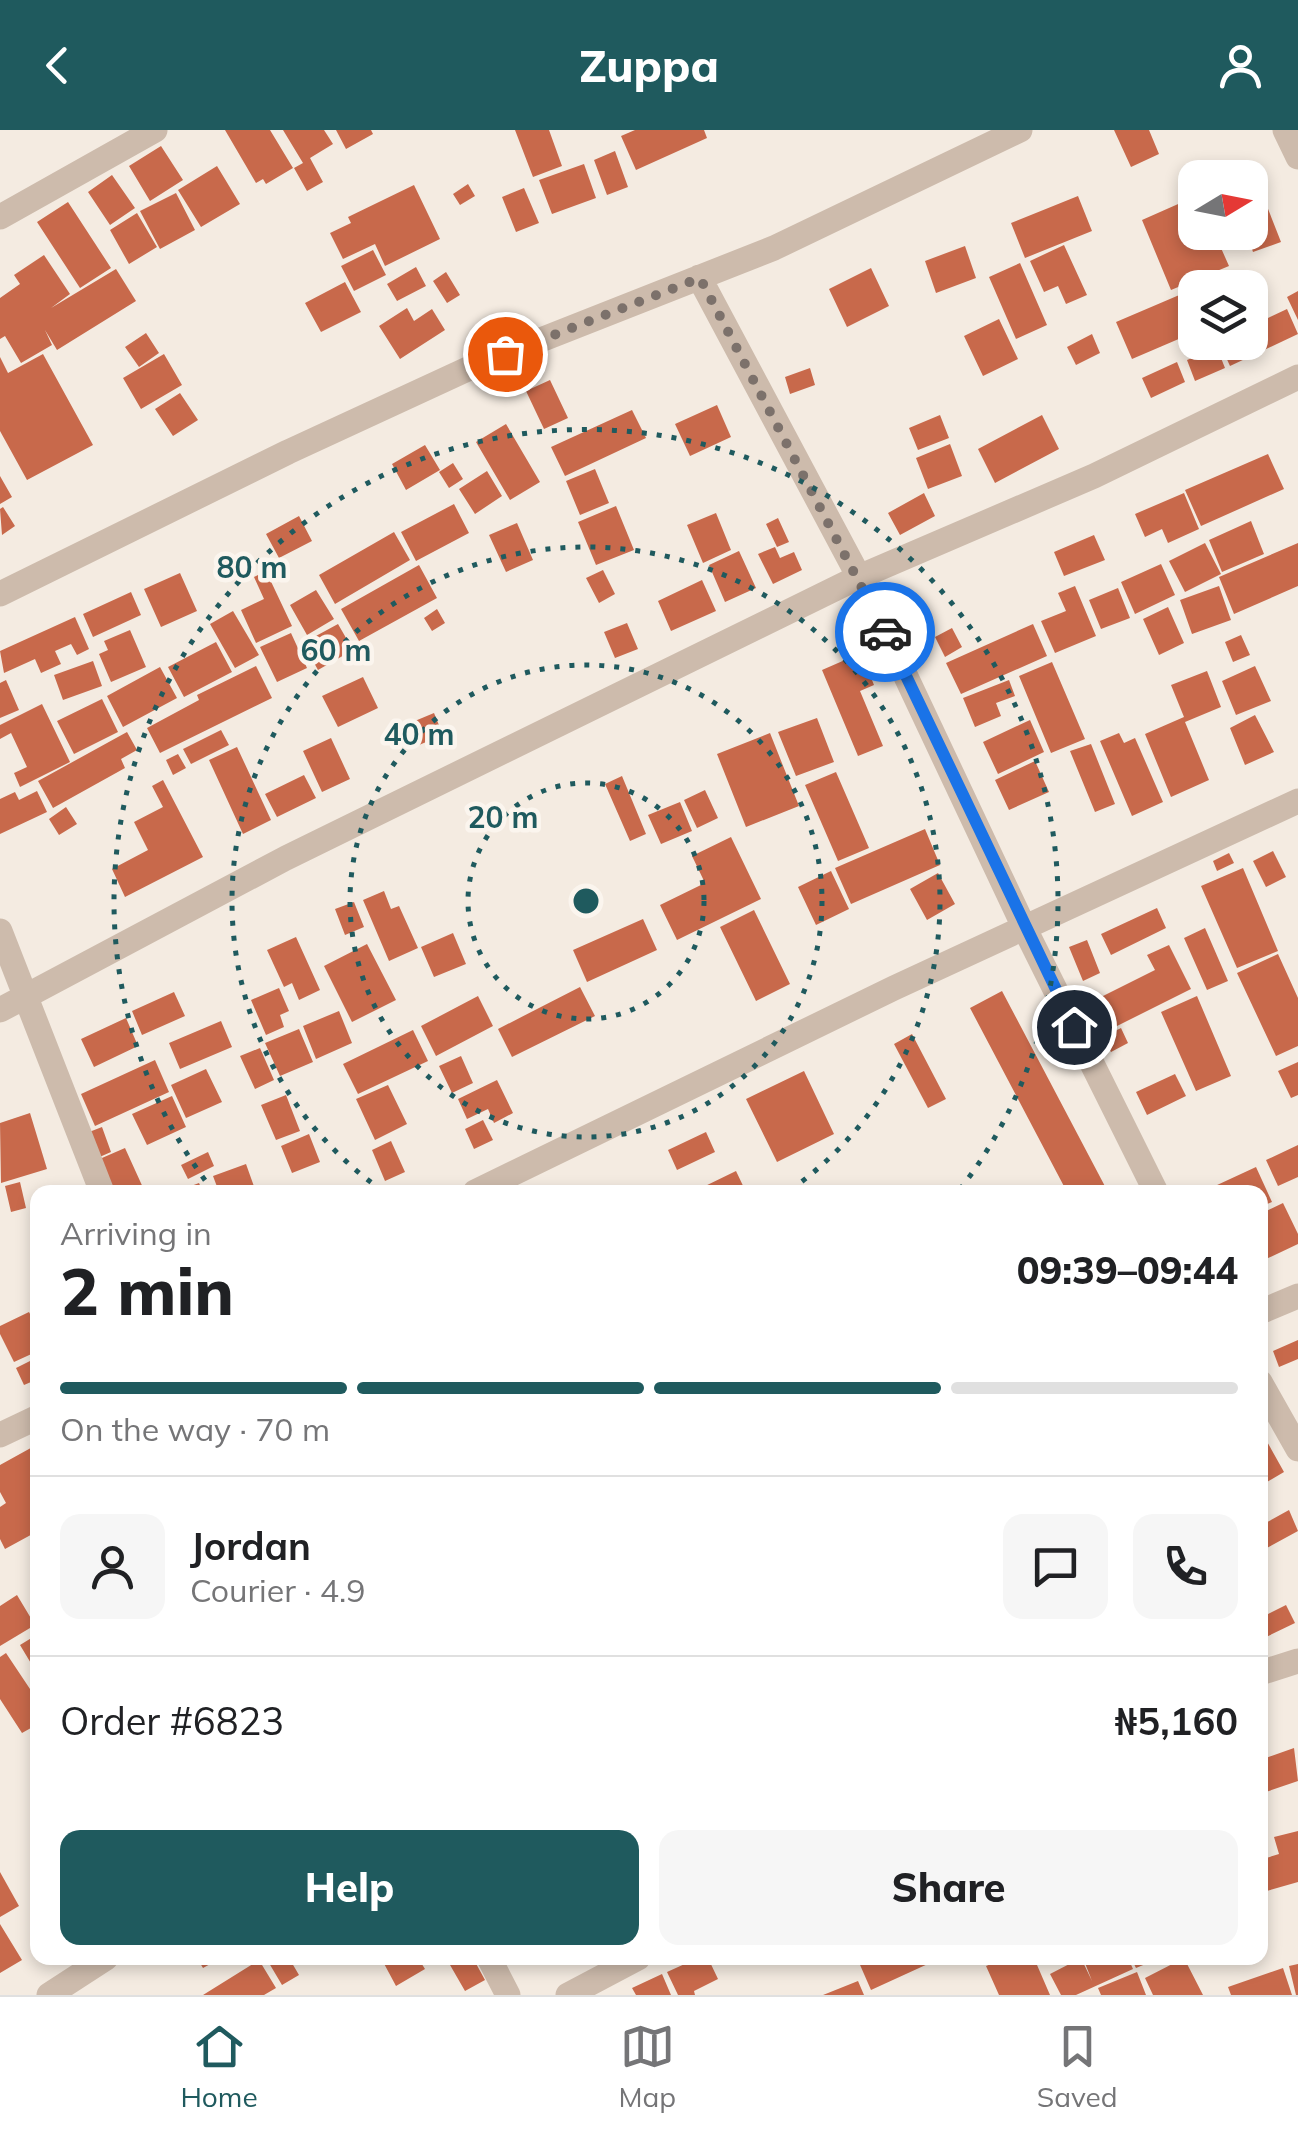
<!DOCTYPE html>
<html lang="en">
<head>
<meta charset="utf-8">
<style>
	:root { --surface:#fff; --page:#f6f6f6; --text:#202124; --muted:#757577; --line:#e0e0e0; --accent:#1f5a5e }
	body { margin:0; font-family:Mulish,sans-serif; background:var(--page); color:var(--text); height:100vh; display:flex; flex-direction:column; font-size:38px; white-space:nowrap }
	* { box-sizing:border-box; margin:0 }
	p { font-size:32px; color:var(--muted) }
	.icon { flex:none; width:55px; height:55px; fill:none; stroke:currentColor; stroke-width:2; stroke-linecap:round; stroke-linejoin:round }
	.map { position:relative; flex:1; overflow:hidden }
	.panel { position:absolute; left:30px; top:1055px; width:1238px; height:780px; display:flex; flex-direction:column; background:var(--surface); border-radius:20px; box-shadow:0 5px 15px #0003 }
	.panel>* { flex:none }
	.needle { width:65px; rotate:80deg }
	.fabs { position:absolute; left:1178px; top:30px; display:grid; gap:20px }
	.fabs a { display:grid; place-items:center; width:90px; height:90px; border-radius:20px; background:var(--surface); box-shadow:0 5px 15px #0003; font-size:50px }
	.pin { position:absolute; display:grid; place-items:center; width:85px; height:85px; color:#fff; margin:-42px; border:5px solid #fff; border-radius:50%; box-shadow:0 2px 10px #0007 }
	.courier { position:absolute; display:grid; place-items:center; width:100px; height:100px; margin:-50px; border:8px solid #1a73e8; border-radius:50%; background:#fff; color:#222; box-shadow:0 2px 12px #0007 }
	.summary em { font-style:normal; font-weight:800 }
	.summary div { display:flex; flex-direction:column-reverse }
	.summary { display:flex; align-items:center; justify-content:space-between; height:170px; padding:0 30px }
	h1 { font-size:65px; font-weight:800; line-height:75px }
	.bar { display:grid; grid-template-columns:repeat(4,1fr); gap:15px 10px; align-content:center; height:120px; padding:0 30px }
	.bar i { height:12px; border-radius:8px; background:var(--line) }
	.bar .active { background:var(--accent) }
	.bar p { grid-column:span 4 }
	.line { display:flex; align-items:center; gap:25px; padding:0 30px; border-top:2px solid var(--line) }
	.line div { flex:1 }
	.round { display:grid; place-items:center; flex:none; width:105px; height:105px; border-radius:20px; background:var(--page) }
	.cta { display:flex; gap:20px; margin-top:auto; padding:20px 30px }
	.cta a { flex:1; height:115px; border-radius:20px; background:var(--accent); color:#fff; font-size:40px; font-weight:800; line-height:115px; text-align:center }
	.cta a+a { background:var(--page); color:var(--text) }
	header { display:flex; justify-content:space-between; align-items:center; height:130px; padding:0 30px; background:var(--accent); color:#fff; font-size:45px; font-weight:800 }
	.menu { display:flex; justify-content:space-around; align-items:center; height:140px; border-top:2px solid var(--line); background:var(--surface); font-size:28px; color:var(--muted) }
	.menu a { display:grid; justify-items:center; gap:5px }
	.menu .active { color:var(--accent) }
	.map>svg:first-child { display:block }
	.building { fill:#c8694b }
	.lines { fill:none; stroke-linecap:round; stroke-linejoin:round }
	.street { stroke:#cdbbac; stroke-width:25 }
	.done { stroke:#7c716b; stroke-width:10; stroke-dasharray:0 18 }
	.route { stroke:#1a73e8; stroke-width:12 }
	.ring { fill:none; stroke:#1f5a5e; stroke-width:5; stroke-dasharray:5 10 }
	.centre { fill:#1f5a5e; stroke:#fbf5ee; stroke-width:5 }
	.ring-label { font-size:30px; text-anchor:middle; font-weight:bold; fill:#1f5a5e; stroke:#fbf5ee; stroke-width:9; stroke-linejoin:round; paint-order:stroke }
</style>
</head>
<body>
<header><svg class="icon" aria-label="back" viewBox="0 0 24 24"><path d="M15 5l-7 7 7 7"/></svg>Zuppa<svg class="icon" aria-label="person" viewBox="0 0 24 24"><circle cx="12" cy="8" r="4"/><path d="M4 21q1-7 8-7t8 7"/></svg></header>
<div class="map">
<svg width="1298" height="1865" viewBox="0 0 1298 1865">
	<rect width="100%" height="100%" fill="#f4ebe1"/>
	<!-- building -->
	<path class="building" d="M225,0h45l23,38 -27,16 -3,-5 -7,4z
		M283,0h41l9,14 -23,14 13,24 -16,9 -13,-23 9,-5z
		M336,0h35l2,4 -27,15z
		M515,0h34l13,36 -29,11z
		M635,0h69l3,8 -71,32 -15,-34z
		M1114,0h35l10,24 -28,13z
		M161,16l22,34 -33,21 -21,-35z
		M615,21l13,36 -21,8 -13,-35z
		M584,34l12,34 -44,16 -13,-34z
		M217,36l23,38 -39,23 -23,-37z
		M112,45l23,33 -25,17 -22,-33z
		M468,54l7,12 -15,9 -7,-11z
		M414,55l26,54 -55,27 -10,-22 -32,15 -13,-26 21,-10 -3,-6z
		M524,58l15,35 -23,9 -14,-35z
		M1261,61l20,51 -28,10 -7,-20h4v-36z
		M176,63l19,37 -35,19 -20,-38z
		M1078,66l14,35 -67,27 -14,-35z
		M1194,67l1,35h42l3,7 -19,9 8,18 -58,24 -29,-70z
		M68,72l43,66 -31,20 -43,-66z
		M137,83l20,34 -28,17 -19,-34z
		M1064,115l23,50 -21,9 -8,-18 -14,6 -14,-31z
		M965,116l11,32 -40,15 -11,-32z
		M373,120l13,25 -32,16 -13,-25z
		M44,125l26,39 -19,14 65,-39 20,32 -79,49 -12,-20 7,15 -31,18 -16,-27 -5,3v-41l20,-14 -6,-9z
		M1020,133l27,62 -31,14 -27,-62z
		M416,137l10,19 -29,15 -10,-17z
		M871,138l18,38 -42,21 -18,-38z
		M446,142l14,23 -13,8 -14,-22z
		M1222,145l6,13h-33z
		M345,152l16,30 -40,20 -16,-29z
		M1298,161v29l-11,-23z
		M1184,163l11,26v13l-63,27 -16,-37z
		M1259,171l9,17 19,-9 11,25 -68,32 -11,-24h31v-37z
		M407,178l7,13 18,-12 13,21 -45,29 -21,-33z
		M999,189l19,40 -35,17 -19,-40z
		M146,203l13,20 -20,14 -14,-20z
		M1092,204l8,19 -24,12 -9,-18z
		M1217,218l8,20 -30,13 -8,-21z
		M43,224l50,91 -66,35 -27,-49v-74l8,16z
		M164,224l18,31 -41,24 -18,-31z
		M1177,232l8,20 -34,16 -9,-20z
		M810,238l5,17 -25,9 -5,-17z
		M550,250l18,38 -24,11 -18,-38z
		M180,263l18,27 -25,16 -18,-27z
		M717,275l14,32 -41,19 -15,-32z
		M632,280l14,28 -81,38 -14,-29z
		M940,285l9,23 -31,12 -9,-22z
		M1042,285l17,34 -64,34 -17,-34z
		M506,294l34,58 -30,18 -34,-58z
		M950,314l12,32 -34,13 -12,-31z
		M425,315l15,25 -34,20 -14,-26z
		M1268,324l16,35 -83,37 -16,-36z
		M453,333l10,16 -14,9 -10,-16z
		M595,339l14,34 -29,12 -14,-34z
		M487,341l15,25 -27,18 -16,-25z
		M0,346l12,21 -12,7z
		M924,363l11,23 -35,19 -12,-22z
		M1184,363l15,36 -31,14 -6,-14 -17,8 -10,-23z
		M454,374l15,29 -53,28 -15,-29z
		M616,376l18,44 -38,15 -18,-43z
		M3,377l12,19 -13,9 -2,-26z
		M716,383l15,37 -28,13 -16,-38z
		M299,386l13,25 -33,17 -13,-24z
		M778,388l11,24 -12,5 -11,-23z
		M1251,391l13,33 -42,18 -13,-32z
		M517,393l16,37 -27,12 -17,-37z
		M394,402l16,28 -75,44 -16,-29z
		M1094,405l11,25 -41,16 -10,-24z
		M1205,413l16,31 -36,18 -16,-31z
		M1298,413v43l-64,28 -15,-37z
		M775,417l5,11 14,-6 8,18 -29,14 -15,-30z
		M739,421l17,37 -31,14 -16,-37z
		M1161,434l14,31 -40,19 -14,-32z
		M419,435l18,33 -78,43 -18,-32z
		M603,440l12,24 -16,9 -13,-25z
		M266,441l26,55 -36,17 -15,-33 23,-11 -10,-22z
		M180,443l17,38 -36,16 -17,-38z
		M702,450l14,31 -45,20 -13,-30z
		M1075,456l21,50 -41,17 -14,-32 25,-10 -8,-18z
		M1219,456l12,34 -39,14 -12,-34z
		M1118,458l12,30 -29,11 -12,-29z
		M316,460l18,29 -27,16 -17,-30z
		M131,462l10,23 -48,22 -10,-23z
		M1168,477l16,36 -25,12 -16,-36z
		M437,479l8,14 -13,8 -8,-13z
		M233,481l26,44 -24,13 -25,-44z
		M75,487l14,32 -12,6 -6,-11 -16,7 6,13 -20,9 -6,-14 -31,14 -4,-22z
		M627,493l11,26 -23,9 -11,-26z
		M338,494l15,26 -35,20 -15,-27z
		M1033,494l14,32 -86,38 -15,-31z
		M952,498l10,19 -17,10 -10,-20z
		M130,500l16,37 -35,15 -12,-28 9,-4 -4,-9z
		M291,503l16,35 -30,14 -17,-35z
		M1241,505l9,20 -17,7 -8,-20z
		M216,512l16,30 -48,25 -16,-30z
		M861,523l13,32 -14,6 23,55 -25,10 -36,-86z
		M93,531l9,25 -39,14 -9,-25z
		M1052,532l33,77 -34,14 -32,-77z
		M256,536l16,32 -112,55 -13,-25 52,-28 -2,-5z
		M1255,536l16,35 -35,14 -14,-34z
		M160,537l17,31 -54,29 -16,-31z
		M1207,541l14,36 -36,15 24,58 -38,17 -26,-63 39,-17 -13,-32z
		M363,547l15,31 -40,19 -16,-31z
		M6,550l13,30 -19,8v-35z
		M1009,550l6,16 -19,7 5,13 -26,11 -12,-29z
		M102,569l16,33 -44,22 -17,-33z
		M42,574l28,58 -50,25 -6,-14 13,-6 -16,-34 -11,6v-14z
		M434,583l9,22 -24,10 -9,-22z
		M1255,585l19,37 -29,13 -15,-37z
		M817,588l17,44 -38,14 -18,-44z
		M1030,590l14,32 -46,22 -15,-32z
		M221,600l8,15 -38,19 -8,-15z
		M127,602l10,18 -16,9 4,9 -72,40 -15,-27z
		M770,603l29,73 -53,21 -29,-73z
		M1119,603l5,10 11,-5 28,64 -31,14 -32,-75z
		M331,608l19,41 -28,13 -19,-41z
		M1091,614l24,60 -20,8 -25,-61z
		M237,617l34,73 -28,14 -34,-74z
		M178,624l8,14 -13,7 -7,-15z
		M1035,631l14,31 -40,18 -14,-30z
		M836,642l33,76 -31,13 -33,-76z
		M304,645l12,23 -39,19 -12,-23z
		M622,646l24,58 -16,7 -25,-57z
		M163,650l40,77 -78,40 -13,-28 36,-19 -14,-28 29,-15 -11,-21z
		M705,660l13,28 -21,10 -13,-28z
		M37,661l10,21 -47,22v-35l15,-7 4,8z
		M680,672l12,29 -31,13 -13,-29z
		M66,677l11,17 -18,11 -10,-16z
		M925,699l15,36 -89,39 -16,-36z
		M731,707l30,62 -84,41 -17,-35 45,-22 -13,-27z
		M1273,721l13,26 -20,10 -13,-26z
		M1229,723l5,10 -17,8 -4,-10z
		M1243,738l35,83 -41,17 -36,-82z
		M831,741l18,38 -33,16 -18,-38z
		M938,743l17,31 -28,16 -17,-31z
		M384,761l7,18 8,-3 19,42 -29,13 -26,-61z
		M354,772l10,25 -19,8 -10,-26z
		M1157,778l9,20 -55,27 -10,-21z
		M754,780l36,74 -34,17 -36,-74z
		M643,789l14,31 -70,32 -14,-32z
		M1205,798l23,53 -21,9 -23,-52z
		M453,803l13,31 -32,13 -13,-30z
		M296,807l24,53 -21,10 -7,-17 -8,4 -17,-37z
		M1087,810l13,33 -17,8 -14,-34z
		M367,814l29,56 -44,22 -28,-56z
		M1169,815l22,44 -88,44 -16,-29 68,-34 -8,-15z
		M1278,824l20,44v48l-22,10 -39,-83z
		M580,857l15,29 -83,41 -14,-28z
		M279,858l10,23 -9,4 4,12 -18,8 -15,-35z
		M1002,861l106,201h-41l-97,-184z
		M174,862l11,24 -43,19 -10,-24z
		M478,866l15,30 -57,30 -15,-30z
		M1197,866l34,80 -35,15 -35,-79z
		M339,881l13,32 -36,16 -13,-33z
		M126,888l12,28 -44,21 -13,-28z
		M221,891l11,26 -52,22 -11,-26z
		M1121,898l7,15 -17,9 -8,-15z
		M299,899l14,33 -33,14 -15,-33z
		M413,900l15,31 -70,33 -15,-30z
		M912,904l34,65 -18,9 -34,-64z
		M260,918l14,32 -19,9 -15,-33z
		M461,926l12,27 -21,10 -13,-27z
		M155,930l14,32 -74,34 -14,-32z
		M1298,932v33l-7,3 -13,-27z
		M206,939l16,33 -36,16 -15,-33z
		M804,941l30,63 -57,28 -31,-63z
		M1175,944l11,22 -39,19 -11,-23z
		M497,950l16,33 -19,10 -6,-14 -21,10 -9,-20z
		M388,955l19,39 -32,16 -19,-41z
		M286,965l14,36 -24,9 -15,-35z
		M172,966l14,31 -39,18 -15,-31z
		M30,983l17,56 -46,14 -1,-60z
		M483,990l10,20 -19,9 -9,-20z
		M102,997l9,25 -16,7 -11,-25z
		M706,1002l9,20 -38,18 -9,-20z
		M309,1004l11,28 -28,11 -11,-27z
		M391,1011l14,31 -20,9 -13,-31z
		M1298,1015v32l-20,9 -12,-26z
		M125,1018l20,44h-36l-14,-31z
		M208,1022l6,14 -26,13 -7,-14z
		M246,1034l10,28h-37l-6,-16z
		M1256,1037l16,35 -12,5v-15h-58z
		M736,1041l10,21h-45l-2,-3z
		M20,1052l6,26 -15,4 -6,-26z
		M199,1053l4,9h-28z
		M1283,1073l15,31v10l-32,15 -6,-12v-33z
		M29,1182l9,17v22l-24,11 -14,-28v-8z
		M1298,1210v19l-19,8 -6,-16z
		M38,1227v22l-14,6 -8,-17z
		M1260,1299l24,43 -22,13 -2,-4z
		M38,1314v87l-33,18 -5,-10v-32l6,-4 -6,-11v-27z
		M1289,1380l9,21 -33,18 -5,-8v-15z
		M17,1465l18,30 -35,21v-40z
		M1286,1475l9,18 -33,16 -2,-21z
		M38,1504v41l-18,-30z
		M6,1523l32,48v23l-16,9 -22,-34v-42z
		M1294,1618l4,33 -38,13v-34z
		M1298,1701v51l-38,11v-33l19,-6 -5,-17z
		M0,1742l19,34 -19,11z
		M0,1794l22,36 -22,13z
		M197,1828h24l-18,10z
		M266,1828h23l10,17 -17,10z
		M381,1828h37l7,11 -29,17z
		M446,1828h27l12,22 -20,11z
		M698,1828h10l10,21 -24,12 1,4h-17l-11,-23z
		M857,1828h70l3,5 -59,27z
		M1006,1828h28l16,37h-51l-13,-29z
		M1081,1828l11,23 -9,-23h45l5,11 -57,26h-15l-11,-21z
		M1131,1828h29l-24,10z
		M1184,1828l19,37h-50l-8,-17z
		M259,1830l17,28 -12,7h-61z
		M1298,1834v31h-2l-7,-29z
		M1283,1838l9,27h-61l-3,-8z
		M1137,1842l9,23h-45l-3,-7z
		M662,1844l9,21h-35l-4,-7z
		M858,1851l6,14h-41z"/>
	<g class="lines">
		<!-- street -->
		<path class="street" d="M1285,0l13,27
			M0,87l155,-87
			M699,147l160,300 165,350 132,265
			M0,464l288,-142 184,-85 302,-119 246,-118
			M0,801l102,261
			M0,880l286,-152 573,-281 235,-101 204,-99
			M475,1062l419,-204 404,-187
			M1260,1182l38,-16
			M1260,1252l38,67
			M0,1305l38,-18
			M1260,1543l38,-12
			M489,1828l19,37
			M49,1865l57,-37
			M568,1865l70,-37"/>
	</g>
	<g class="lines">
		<!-- done -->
		<path class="done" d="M505,224l195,-76 185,354"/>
		<!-- route -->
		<path class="route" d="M885,502l189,395"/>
	</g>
	<!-- distance rings -->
	<g class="ring">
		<circle cx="586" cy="771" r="118"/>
		<circle cx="586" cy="771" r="236"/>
		<path d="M383 1061A354 354 0 1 1 789 1061"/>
		<path d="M214 1062A472 472 0 1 1 958 1062"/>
	</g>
	<circle cx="586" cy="771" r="15" class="centre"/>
	<g class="ring-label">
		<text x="252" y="448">80 m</text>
		<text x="336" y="531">60 m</text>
		<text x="419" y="615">40 m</text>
		<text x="503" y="698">20 m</text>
	</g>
</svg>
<div class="fabs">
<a><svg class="needle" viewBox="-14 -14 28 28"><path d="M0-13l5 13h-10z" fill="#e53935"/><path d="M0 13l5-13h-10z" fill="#757577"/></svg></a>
<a><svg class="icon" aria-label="layers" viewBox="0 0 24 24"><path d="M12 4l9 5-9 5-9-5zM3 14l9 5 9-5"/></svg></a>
</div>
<div class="pin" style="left:505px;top:224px;background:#ea580c"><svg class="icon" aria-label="bag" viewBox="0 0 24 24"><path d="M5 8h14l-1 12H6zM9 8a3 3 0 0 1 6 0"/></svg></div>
<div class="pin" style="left:1074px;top:897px;background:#1f2937"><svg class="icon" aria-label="home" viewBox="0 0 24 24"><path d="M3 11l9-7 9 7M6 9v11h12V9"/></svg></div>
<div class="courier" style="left:885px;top:502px"><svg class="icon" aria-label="car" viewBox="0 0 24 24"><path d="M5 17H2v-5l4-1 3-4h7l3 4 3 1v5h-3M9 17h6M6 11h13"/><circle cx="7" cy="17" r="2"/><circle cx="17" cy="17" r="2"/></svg></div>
<section class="panel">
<div class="summary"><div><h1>2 min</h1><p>Arriving in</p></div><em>09:39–09:44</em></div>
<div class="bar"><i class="active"></i><i class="active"></i><i class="active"></i><i></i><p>On the way · 70 m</p></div>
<div class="line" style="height:180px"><a class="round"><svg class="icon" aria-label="person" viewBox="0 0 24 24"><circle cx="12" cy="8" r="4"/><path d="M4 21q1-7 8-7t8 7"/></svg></a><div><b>Jordan</b><p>Courier · 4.9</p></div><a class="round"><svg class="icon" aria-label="chat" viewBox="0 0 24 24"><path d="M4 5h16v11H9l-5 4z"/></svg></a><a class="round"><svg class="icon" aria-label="phone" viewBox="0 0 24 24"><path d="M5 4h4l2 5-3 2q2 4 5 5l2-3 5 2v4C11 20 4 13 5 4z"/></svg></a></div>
<div class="line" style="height:130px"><div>Order #6823</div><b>₦5,160</b></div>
<div class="cta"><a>Help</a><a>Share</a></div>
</section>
</div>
<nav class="menu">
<a class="active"><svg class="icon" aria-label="home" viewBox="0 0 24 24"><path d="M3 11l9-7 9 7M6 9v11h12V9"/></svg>Home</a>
<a><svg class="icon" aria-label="map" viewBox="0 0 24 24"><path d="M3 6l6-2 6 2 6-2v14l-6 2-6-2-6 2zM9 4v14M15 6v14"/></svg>Map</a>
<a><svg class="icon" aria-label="saved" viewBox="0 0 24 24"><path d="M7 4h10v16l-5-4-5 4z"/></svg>Saved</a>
</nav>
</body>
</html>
